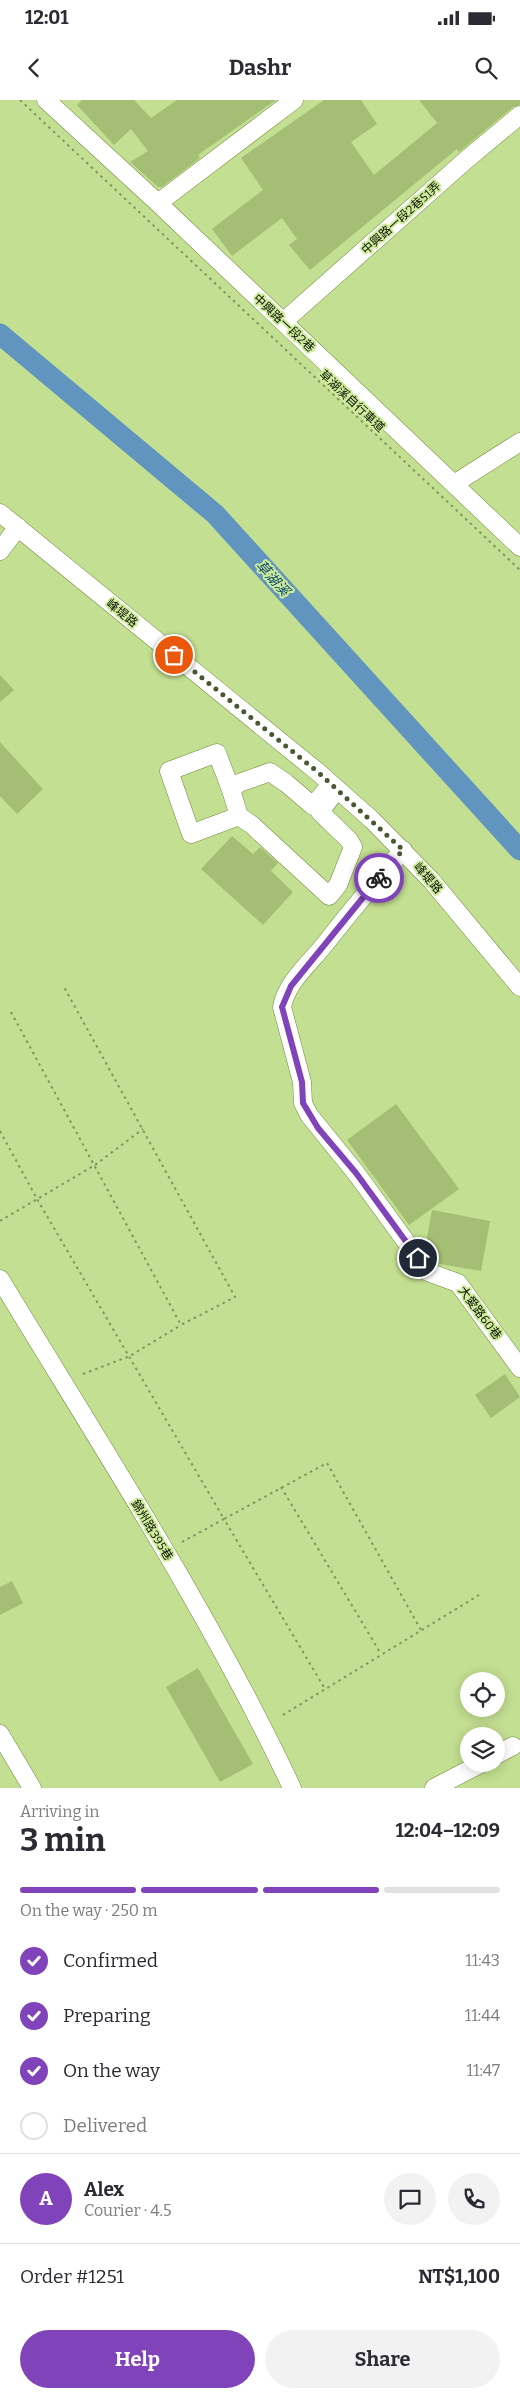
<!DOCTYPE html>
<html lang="en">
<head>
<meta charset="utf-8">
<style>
	:root { --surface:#fff; --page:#f2f2f3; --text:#2b2b33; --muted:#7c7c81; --line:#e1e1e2; --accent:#8043b9 }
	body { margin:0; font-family:Bitter,"Noto Sans TC",serif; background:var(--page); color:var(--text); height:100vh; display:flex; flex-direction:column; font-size:19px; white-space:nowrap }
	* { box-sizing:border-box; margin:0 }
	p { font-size:16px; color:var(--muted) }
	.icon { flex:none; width:28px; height:28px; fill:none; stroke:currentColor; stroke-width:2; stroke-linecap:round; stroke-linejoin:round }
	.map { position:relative; height:1688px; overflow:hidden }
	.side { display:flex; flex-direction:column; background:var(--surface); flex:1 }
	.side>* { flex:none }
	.controls { position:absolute; left:460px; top:1572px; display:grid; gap:10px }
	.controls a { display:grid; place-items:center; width:45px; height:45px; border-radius:50%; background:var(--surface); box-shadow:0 2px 12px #0003; font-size:25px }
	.pin { position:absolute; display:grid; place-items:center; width:42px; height:42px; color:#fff; margin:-21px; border:2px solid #fff; border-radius:50%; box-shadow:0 1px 5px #0007 }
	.courier { position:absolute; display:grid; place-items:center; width:50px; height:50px; margin:-25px; border:4px solid #8043b9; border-radius:50%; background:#fff; color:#222; box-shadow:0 1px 6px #0007 }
	.overview em { font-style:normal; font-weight:700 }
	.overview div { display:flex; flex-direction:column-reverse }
	.overview { display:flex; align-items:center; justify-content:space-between; height:85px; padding:0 20px }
	h1 { font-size:32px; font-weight:700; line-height:38px }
	.bar { display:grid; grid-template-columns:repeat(4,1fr); gap:8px 5px; align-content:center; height:60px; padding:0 20px }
	.bar i { height:6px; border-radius:4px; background:var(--line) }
	.bar .active { background:var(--accent) }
	.bar p { grid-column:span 4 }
	.line { display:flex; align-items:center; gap:12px; padding:0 20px; border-top:1px solid var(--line) }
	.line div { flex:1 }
	.round { display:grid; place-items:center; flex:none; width:52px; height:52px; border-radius:26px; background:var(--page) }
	ol { padding:0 20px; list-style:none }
	li { display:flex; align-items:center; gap:15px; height:55px }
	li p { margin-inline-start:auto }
	li .icon { padding:5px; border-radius:50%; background:var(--accent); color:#fff; stroke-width:4 }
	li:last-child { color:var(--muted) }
	li i { width:28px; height:28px; border:2px solid var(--line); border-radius:50% }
	.button { display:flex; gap:10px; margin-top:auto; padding:10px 20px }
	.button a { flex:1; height:58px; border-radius:30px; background:var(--accent); color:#fff; font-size:20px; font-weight:700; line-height:58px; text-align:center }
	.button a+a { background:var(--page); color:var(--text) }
	.status { display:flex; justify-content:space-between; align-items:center; height:35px; padding:0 25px; background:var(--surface); direction:ltr }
	.status svg { height:14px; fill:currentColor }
	header { display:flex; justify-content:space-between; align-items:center; height:65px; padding:0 20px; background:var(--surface); font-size:22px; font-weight:700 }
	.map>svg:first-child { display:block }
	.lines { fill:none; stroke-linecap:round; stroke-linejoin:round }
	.river { stroke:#6194be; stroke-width:21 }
	.building { fill:#a4bf73 }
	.minor-casing { stroke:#718a3f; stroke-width:19 }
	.path { stroke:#81955e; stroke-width:2; stroke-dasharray:2.5 4; stroke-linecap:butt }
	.minor { stroke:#fff; stroke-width:18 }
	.done { stroke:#495733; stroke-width:5; stroke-dasharray:0 9 }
	.route { stroke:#8043b9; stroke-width:6 }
	.labels { text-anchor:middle; stroke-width:4; stroke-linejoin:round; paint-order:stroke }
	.street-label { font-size:12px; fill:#070e00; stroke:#cfec9d }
	.water-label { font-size:14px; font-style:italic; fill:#06466f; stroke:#cfec9d }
</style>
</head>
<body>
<div class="status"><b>12:01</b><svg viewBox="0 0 49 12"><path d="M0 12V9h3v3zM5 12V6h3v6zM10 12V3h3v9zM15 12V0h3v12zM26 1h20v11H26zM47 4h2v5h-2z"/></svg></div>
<header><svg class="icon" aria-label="back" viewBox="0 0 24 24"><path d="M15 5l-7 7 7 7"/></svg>Dashr<svg class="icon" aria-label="search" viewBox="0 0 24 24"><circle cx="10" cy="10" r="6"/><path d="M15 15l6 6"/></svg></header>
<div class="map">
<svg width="520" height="1688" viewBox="0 0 520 1688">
	<rect width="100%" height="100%" fill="#c3df91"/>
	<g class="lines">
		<!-- river -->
		<path class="river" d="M0,234l215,180 305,336"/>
	</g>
	<!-- building -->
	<path class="building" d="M82,0h52l17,18 26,-18h99l-78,55 2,3 -38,29h-4l-28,-25 18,-11 -17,-22 -17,16 -37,-40z
		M324,0h37l16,24 -26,18 23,33 63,-52 -18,-23h101v5l-7,2 -54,45 -2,-3 -147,121 -21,-25 8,-6 -15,-21 -50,38 -20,-27 51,-39 -22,-32z
		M0,575l14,15 -14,12z
		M0,642l43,47 -26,25 -17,-18z
		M232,736l21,18 7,-7 18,16 -7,8 22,21 -30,33 -62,-56z
		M396,1004l63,85 -50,36 -62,-85z
		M432,1110l58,11 -9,50 -47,-8 -9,-14z
		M505,1274l15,23 -29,21 -16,-23z
		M12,1481l11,22 -23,12v-28z
		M198,1568l55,96 -33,18 -54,-95z"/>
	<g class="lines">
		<!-- minor casing -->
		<g class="minor-casing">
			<path id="minor" d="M46,0l112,103 362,344
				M158,103l136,-103
				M283,222l183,-162 54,-45
				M454,384l66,-42
				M0,413l319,260 53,47 59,60 89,107
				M0,451l18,-24
				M331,684l-18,22 -27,-23 -16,-11 -31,11 -8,7 8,26 13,9 77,71 9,-11 15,-38 -4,-7 -29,-28 17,-23
				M231,690l-14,-37 -48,18 22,63 48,-18
				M403,750c-27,31 -53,62 -78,94 -15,19 -39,39 -43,63l20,75 1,21 6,12 47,58 72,99 30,11 62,85
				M0,1179c101,167 209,332 292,509
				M0,1634l32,54
				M496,1655l17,-9
				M434,1688l46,-24"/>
		</g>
		<!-- path -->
		<path class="path" d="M20,0l500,470
			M11,912l170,313 54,-28 -171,-310
			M0,1031l37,68 187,320 103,-56 94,167
			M0,1121l95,-56 48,-36
			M83,1274l47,-18 51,-31
			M281,1387l100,167
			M182,1442l42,-23 101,170
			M283,1615l196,-120"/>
		<!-- minor -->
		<use href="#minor" class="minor"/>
	</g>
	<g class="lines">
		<!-- done -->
		<path class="done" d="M174,555l145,118 84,77 -24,28"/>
		<!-- route -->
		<path class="route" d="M379,778l-88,108 -9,21 20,75 1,21 15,25 38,45 62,85"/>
	</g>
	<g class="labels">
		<!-- street labels -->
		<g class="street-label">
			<text transform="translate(401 118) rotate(-42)" y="4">中興路一段2巷51弄</text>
			<text transform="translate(284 223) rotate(43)" y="4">中興路一段2巷</text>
			<text transform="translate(352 301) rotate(43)" y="4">草湖溪自行車道</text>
			<text transform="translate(122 513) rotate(39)" y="4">峰堤路</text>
			<text transform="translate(428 778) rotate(49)" y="4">峰堤路</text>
			<text transform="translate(480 1213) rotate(53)" y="4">大愛路60巷</text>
			<text transform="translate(152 1430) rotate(59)" y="4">錦州路395巷</text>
		</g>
		<!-- water labels -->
		<g class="water-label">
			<text transform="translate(273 478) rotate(48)" y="5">草湖溪</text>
		</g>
	</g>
</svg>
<div class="controls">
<a><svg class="icon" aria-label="locate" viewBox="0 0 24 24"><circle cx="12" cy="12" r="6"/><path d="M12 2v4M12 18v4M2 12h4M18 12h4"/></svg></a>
<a><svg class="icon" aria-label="layers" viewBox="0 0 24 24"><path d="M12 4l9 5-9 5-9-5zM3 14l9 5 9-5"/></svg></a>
</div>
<div class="pin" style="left:174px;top:555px;background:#ea580c"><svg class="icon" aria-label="bag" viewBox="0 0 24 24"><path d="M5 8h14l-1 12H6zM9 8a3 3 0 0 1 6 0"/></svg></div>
<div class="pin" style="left:418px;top:1158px;background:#1f2937"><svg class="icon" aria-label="home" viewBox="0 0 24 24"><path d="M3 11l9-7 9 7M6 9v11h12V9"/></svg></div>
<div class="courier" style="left:379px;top:778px"><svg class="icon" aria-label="bike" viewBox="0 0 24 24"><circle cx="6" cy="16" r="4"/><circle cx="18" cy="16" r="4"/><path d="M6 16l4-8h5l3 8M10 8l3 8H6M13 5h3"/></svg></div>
</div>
<section class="side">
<div class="overview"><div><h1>3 min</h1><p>Arriving in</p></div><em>12:04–12:09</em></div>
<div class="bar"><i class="active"></i><i class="active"></i><i class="active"></i><i></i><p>On the way · 250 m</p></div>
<ol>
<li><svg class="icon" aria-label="check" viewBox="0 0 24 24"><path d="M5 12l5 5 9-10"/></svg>Confirmed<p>11:43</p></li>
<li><svg class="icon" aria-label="check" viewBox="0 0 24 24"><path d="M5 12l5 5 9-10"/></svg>Preparing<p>11:44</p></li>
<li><svg class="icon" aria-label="check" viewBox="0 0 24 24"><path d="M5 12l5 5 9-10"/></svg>On the way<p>11:47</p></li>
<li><i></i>Delivered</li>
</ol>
<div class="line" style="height:90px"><b class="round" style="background:var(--accent);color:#fff">A</b><div><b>Alex</b><p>Courier · 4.5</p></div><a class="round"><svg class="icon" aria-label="chat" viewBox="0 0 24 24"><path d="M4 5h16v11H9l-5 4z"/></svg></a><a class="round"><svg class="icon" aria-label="phone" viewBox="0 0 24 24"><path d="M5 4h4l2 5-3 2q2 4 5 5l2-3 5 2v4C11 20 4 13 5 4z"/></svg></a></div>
<div class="line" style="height:65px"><div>Order #1251</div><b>NT$1,100</b></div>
<div class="button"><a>Help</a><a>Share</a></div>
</section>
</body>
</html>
